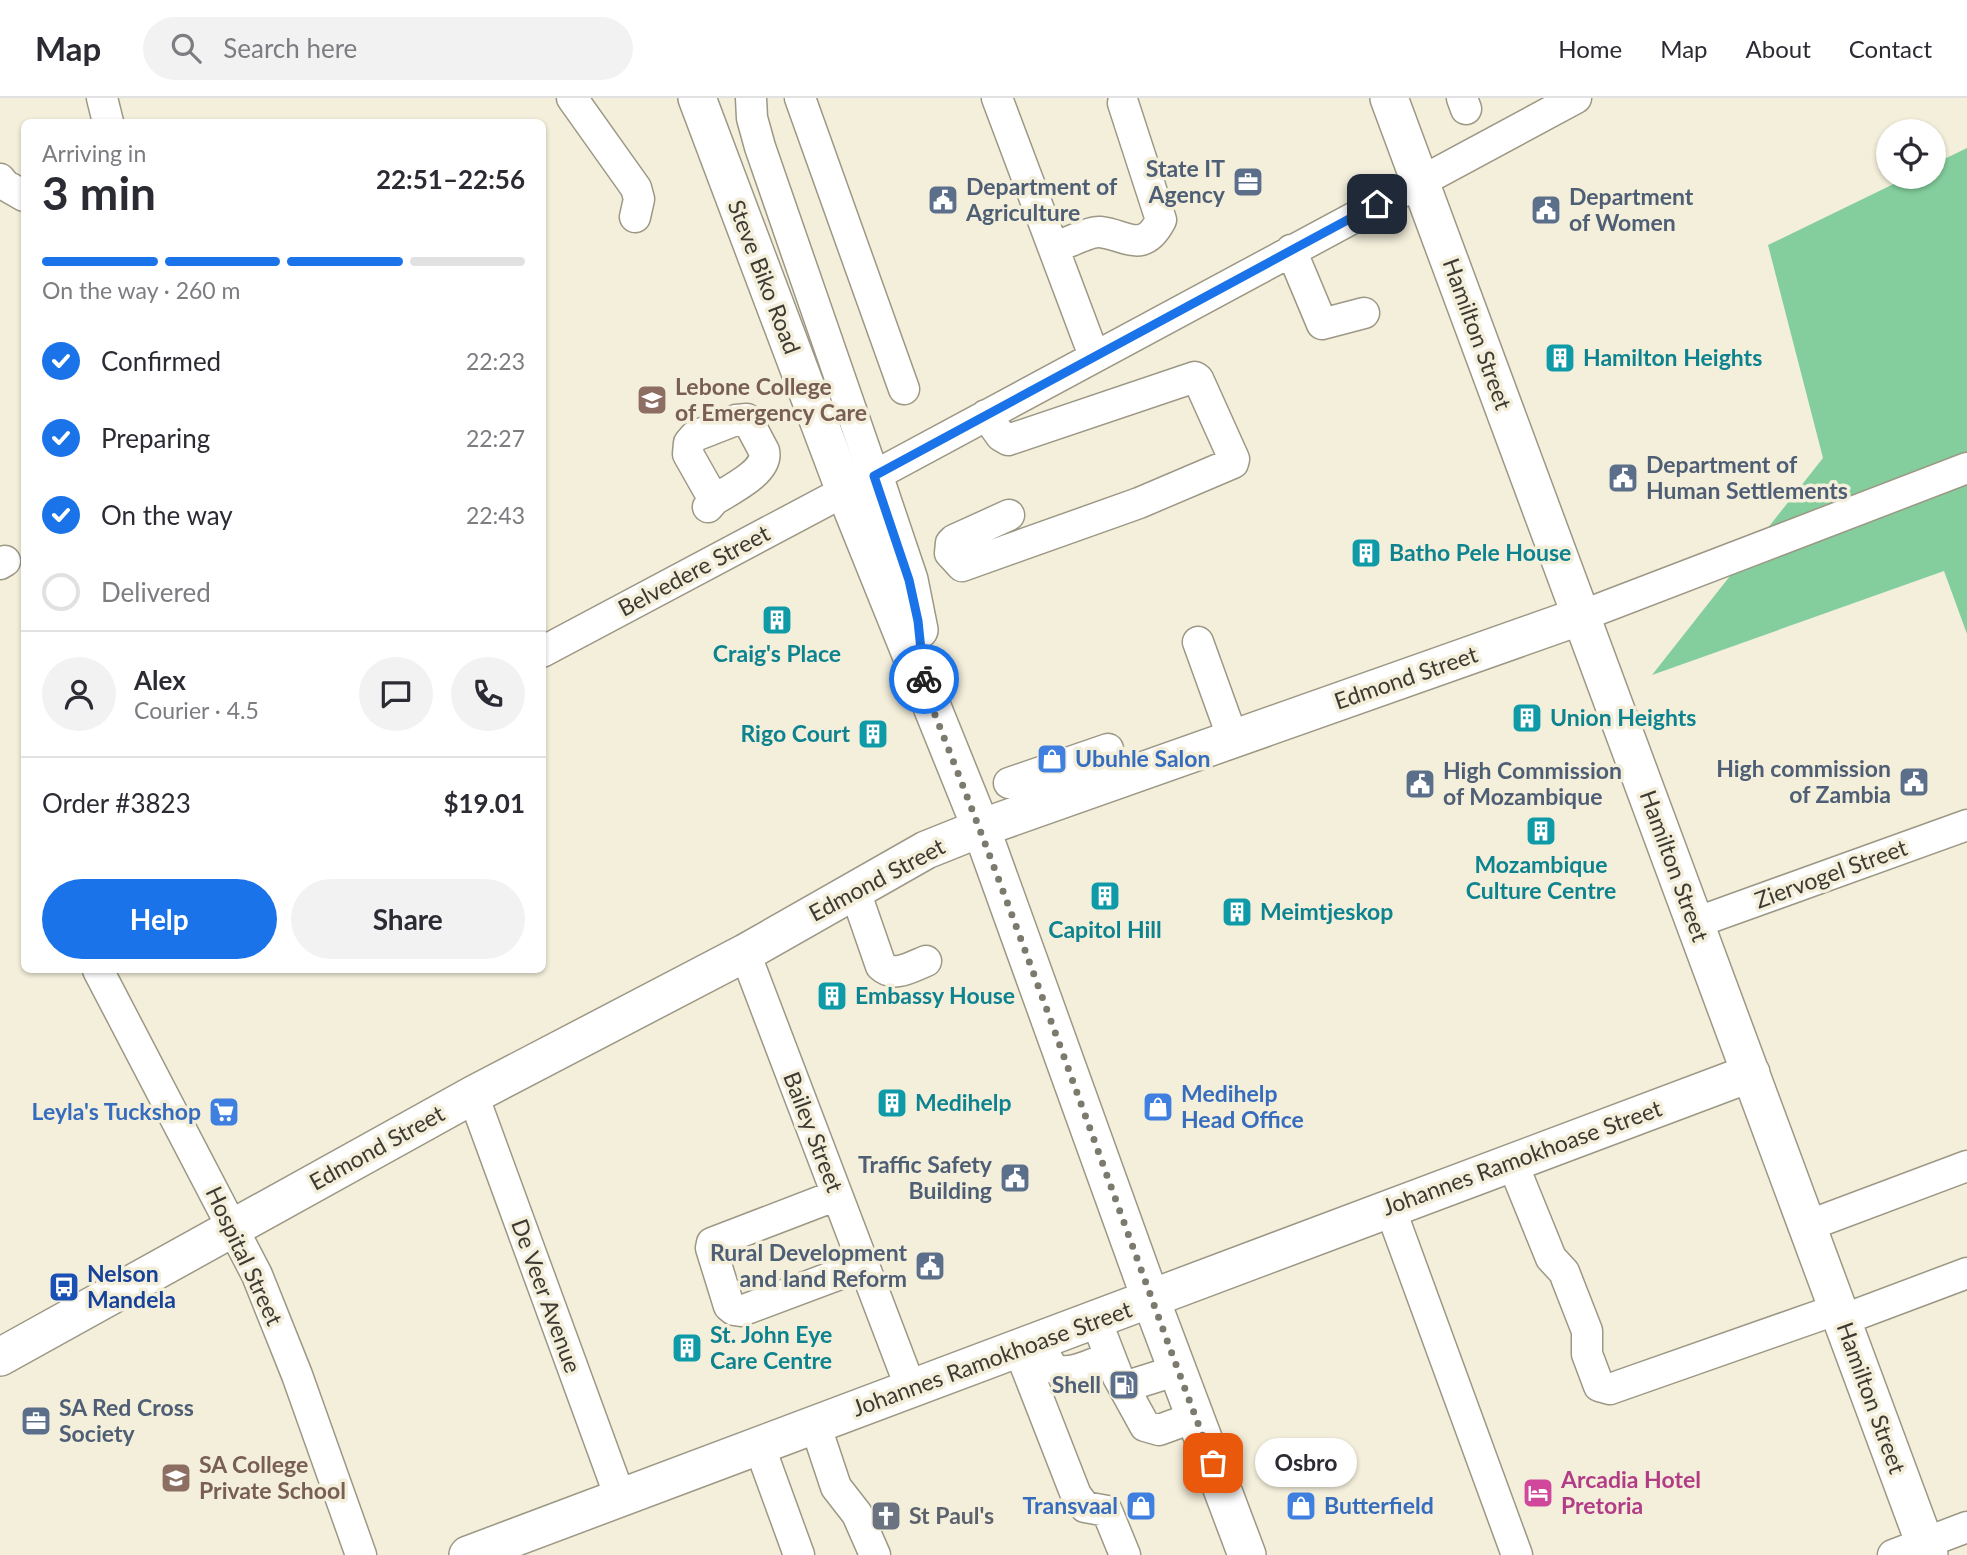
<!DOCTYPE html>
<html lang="en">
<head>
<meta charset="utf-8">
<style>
	:root { --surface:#fff; --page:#f2f2f3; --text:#2b2b33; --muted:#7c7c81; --line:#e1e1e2; --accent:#1a73e8 }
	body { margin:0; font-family:Lato,sans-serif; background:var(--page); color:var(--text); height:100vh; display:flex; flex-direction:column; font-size:26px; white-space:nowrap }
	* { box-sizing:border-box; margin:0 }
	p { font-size:23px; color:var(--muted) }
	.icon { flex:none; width:38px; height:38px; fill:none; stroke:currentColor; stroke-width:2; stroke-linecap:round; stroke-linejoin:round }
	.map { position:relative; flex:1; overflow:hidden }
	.side { position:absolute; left:21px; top:21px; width:525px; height:854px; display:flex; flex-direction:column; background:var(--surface); border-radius:10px; box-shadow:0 2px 5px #0004 }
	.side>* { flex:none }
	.fabs { position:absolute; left:1876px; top:21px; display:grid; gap:14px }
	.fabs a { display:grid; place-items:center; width:70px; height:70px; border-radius:50%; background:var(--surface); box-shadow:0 2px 5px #0004; font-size:35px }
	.pin { position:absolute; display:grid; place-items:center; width:60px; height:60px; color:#fff; margin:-30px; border-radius:14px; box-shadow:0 4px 10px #0006 }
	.courier { position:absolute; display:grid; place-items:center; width:70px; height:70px; margin:-35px; border:5px solid #1a73e8; border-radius:50%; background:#fff; color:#222; box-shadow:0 2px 9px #0007 }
	.bubble { position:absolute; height:49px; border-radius:24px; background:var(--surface); box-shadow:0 2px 5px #0004; font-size:23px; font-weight:700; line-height:49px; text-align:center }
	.summary em { font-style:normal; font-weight:700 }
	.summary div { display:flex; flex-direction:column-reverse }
	.summary { display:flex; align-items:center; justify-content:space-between; height:119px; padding:0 21px }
	h1 { font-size:46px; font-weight:700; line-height:52px }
	.bar { display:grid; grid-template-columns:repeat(4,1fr); gap:10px 7px; align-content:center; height:84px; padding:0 21px }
	.bar i { height:9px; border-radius:5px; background:var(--line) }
	.bar .on { background:var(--accent) }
	.bar p { grid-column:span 4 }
	.line { display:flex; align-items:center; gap:18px; padding:0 21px; border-top:2px solid var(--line) }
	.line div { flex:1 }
	.round { display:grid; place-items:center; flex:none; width:74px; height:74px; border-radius:37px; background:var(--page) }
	ol { padding:0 21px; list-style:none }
	li { display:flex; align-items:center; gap:21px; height:77px }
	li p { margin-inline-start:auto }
	li .icon { padding:7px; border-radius:50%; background:var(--accent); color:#fff; stroke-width:4 }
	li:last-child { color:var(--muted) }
	li i { width:38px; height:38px; border:4px solid var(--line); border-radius:50% }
	.button { display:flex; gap:14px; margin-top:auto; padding:14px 21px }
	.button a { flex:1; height:80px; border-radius:42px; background:var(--accent); color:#fff; font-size:28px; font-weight:700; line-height:80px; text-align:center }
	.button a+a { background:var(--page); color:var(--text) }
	header { display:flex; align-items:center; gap:42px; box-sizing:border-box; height:98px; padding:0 35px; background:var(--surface); border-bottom:2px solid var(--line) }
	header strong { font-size:33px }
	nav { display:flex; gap:38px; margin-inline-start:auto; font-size:24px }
	.search { width:490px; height:63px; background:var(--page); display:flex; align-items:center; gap:18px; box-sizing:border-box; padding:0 24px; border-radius:38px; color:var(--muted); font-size:26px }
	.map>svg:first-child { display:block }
	.forest { fill:#83ce9c }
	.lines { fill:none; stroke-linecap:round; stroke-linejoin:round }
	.minor-casing { stroke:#9c9885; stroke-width:33 }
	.major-casing { stroke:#9c9885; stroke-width:40 }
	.minor { stroke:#fff; stroke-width:30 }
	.major { stroke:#fff; stroke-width:37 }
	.done { stroke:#7c796d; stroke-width:7; stroke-dasharray:0 12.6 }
	.route { stroke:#1a73e8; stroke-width:9 }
	.labels { text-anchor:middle; stroke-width:7; stroke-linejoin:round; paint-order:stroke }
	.service-label { font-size:23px; font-weight:bold; fill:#4e5e75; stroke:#f4efdb; text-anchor:end }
	.street-label { font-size:23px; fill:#3c3a32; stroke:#f4efdb }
	.culture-label { font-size:23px; font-weight:bold; fill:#0d838f; stroke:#f4efdb; text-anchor:start }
	.education-label { font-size:23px; font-weight:bold; fill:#785e54; stroke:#f4efdb; text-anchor:start }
	.shop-label { font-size:23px; font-weight:bold; fill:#366cbe; stroke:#f4efdb; text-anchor:start }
	.transit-label { font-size:23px; font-weight:bold; fill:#164399; stroke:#f4efdb; text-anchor:start }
	.hotel-label { font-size:23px; font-weight:bold; fill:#b23c85; stroke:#f4efdb; text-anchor:start }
	.worship-label { font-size:23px; font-weight:bold; fill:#5b616d; stroke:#f4efdb; text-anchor:start }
</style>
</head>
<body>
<header>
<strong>Map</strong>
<div class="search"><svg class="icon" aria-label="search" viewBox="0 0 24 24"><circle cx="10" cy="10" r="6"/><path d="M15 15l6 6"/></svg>Search here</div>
<nav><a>Home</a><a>Map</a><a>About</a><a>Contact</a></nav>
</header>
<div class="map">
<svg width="1967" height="1457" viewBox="0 0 1967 1457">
	<rect width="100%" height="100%" fill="#f4efdb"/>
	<!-- forest -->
	<path class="forest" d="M1967,50v486l-23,-63 -292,104 171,-217 -55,-213 140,-68h26v-13z"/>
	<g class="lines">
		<!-- minor casing -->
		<g class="minor-casing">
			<path id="minor" d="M102,0l6,24
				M572,0l64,90 3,11 -4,18
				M751,0l1,20 8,29 114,329 702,-378
				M800,0l104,291
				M997,0l97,258
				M1462,0l4,11
				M0,81l5,6 19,11
				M1054,150c11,-4 36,-17 46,-16 27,3 43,23 61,-12l-38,-117
				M1291,152l31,74 42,-11
				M986,317l15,21 7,4 187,-63 3,2 36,80 -1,4 -94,40 -177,63 -12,-13 1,-10 3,-3 55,-25
				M708,409l6,-7c15,-10 55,-28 50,-49l-17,-32 -11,1 -41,16 -6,7 -1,11 26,46
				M0,466l5,-3
				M1581,518l386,-148
				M1198,544l35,97
				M542,554l303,-161
				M1009,685l99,-34
				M855,793l26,75c13,12 30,1 45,-5
				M1695,825l272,-98
				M745,855l166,436
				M98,872l159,305 40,100 64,180
				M473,997l147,402
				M1512,1064l39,96 13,14 23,59v23l12,32 11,3 228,-80
				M837,1097l-125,48 -1,5 18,58 5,4 7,1 123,-46
				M1390,1110l127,347
				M1807,1128l160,-60
				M1096,1222l22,57 27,49 14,4 36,-13
				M1842,1222l125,-47
				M1041,1243c3,8 5,19 11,25 11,14 45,-4 57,-9
				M1019,1251l57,146 9,12 22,4 18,44
				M1124,1289l54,-17
				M815,1326l21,63 21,27 18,41
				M759,1347l40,110
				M1893,1457l74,-28"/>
		</g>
		<!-- major casing -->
		<g class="major-casing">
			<path id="major" d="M697,0l148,393 136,337 170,472 96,255
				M1389,0l540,1457
				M874,378l35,104 10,50
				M0,1259l473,-262 272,-142 181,-103 55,-22 600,-212
				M468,1457l1283,-482"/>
		</g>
		<!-- minor -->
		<use href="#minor" class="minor"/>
		<!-- major -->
		<use href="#major" class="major"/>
	</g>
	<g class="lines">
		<!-- done -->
		<path class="done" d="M924,581l1,11c103,255 190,516 288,773"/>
		<!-- route -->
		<path class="route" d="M924,581l-6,-58 -9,-41 -35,-104 503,-272"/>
	</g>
	<!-- icons -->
	<defs>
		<g id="office-square" transform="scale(1.575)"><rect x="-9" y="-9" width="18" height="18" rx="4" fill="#5c6f8a" stroke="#f4efdb"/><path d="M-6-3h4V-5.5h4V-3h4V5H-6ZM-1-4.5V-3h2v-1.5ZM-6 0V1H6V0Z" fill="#fff"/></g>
		<g id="civic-square" transform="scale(1.575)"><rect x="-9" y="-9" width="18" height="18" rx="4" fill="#5c6f8a" stroke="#f4efdb"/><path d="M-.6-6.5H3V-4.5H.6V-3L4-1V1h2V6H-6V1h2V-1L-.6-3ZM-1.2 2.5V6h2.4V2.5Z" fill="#fff"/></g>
		<g id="building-square" transform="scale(1.575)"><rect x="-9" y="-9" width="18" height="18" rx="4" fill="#0f9aa8" stroke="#f4efdb"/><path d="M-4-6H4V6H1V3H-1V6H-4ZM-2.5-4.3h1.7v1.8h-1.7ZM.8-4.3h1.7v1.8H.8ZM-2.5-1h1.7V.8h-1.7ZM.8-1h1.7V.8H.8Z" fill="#fff"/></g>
		<g id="university-square" transform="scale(1.575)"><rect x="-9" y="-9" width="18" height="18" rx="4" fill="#8d6e63" stroke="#f4efdb"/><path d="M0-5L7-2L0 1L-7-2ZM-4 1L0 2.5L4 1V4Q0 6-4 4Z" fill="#fff"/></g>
		<g id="shop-square" transform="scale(1.575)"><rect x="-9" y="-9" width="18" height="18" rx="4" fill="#3f7fe0" stroke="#f4efdb"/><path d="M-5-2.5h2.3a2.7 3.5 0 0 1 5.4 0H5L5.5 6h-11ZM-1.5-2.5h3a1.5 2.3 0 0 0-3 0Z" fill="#fff"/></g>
		<g id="supermarket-square" transform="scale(1.575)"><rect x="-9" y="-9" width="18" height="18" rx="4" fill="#3f7fe0" stroke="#f4efdb"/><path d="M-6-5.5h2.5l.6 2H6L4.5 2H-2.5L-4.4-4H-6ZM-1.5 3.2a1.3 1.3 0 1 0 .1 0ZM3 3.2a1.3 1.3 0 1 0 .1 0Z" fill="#fff"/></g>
		<g id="bus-square" transform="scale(1.575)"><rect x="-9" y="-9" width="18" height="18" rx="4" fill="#1a4fb4" stroke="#f4efdb"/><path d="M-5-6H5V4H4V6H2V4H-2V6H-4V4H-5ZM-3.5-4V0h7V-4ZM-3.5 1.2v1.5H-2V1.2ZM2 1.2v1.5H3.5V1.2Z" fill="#fff"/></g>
		<g id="fuel-square" transform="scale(1.575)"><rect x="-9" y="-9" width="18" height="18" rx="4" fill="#5c6f8a" stroke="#f4efdb"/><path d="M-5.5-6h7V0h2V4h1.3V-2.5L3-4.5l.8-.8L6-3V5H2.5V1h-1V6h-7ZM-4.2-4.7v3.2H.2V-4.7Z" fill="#fff"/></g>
		<g id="school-square" transform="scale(1.575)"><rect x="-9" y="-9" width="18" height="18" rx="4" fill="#8d6e63" stroke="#f4efdb"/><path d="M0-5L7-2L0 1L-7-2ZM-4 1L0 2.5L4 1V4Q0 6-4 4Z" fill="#fff"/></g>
		<g id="hotel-square" transform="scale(1.575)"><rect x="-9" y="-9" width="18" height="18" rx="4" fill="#d1479c" stroke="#f4efdb"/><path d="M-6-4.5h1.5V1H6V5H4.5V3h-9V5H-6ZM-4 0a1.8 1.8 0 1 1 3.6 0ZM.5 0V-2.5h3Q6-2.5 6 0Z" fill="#fff"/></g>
		<g id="church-square" transform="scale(1.575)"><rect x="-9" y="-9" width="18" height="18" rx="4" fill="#6b7280" stroke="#f4efdb"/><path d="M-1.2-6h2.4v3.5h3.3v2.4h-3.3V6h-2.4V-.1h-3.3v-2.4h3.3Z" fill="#fff"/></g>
	</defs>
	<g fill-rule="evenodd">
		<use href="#office-square" x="1248" y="84"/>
		<use href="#civic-square" x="943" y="102"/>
		<use href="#civic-square" x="1546" y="112"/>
		<use href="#building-square" x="1560" y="260"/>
		<use href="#university-square" x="652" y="302"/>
		<use href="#civic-square" x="1623" y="380"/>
		<use href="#building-square" x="1366" y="455"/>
		<use href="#building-square" x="777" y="522"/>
		<use href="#building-square" x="1527" y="620"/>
		<use href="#building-square" x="873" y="636"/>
		<use href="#shop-square" x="1052" y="661"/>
		<use href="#civic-square" x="1914" y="684"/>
		<use href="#civic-square" x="1420" y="686"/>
		<use href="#building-square" x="1541" y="733"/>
		<use href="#building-square" x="1105" y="798"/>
		<use href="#building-square" x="1237" y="814"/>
		<use href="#building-square" x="832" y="898"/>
		<use href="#building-square" x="892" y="1005"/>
		<use href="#shop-square" x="1158" y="1009"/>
		<use href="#supermarket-square" x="224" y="1014"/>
		<use href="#civic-square" x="1015" y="1080"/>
		<use href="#civic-square" x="930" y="1168"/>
		<use href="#bus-square" x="64" y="1189"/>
		<use href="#building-square" x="687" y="1250"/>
		<use href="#fuel-square" x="1124" y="1287"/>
		<use href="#office-square" x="36" y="1323"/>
		<use href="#school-square" x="176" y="1380"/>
		<use href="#hotel-square" x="1538" y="1395"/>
		<use href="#shop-square" x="1141" y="1408"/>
		<use href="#shop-square" x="1301" y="1408"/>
		<use href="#church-square" x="886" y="1418"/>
	</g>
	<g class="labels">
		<!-- service labels -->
		<g class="service-label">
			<text x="1225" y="79">State IT<tspan x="1225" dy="26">Agency</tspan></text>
			<text x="966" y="97" text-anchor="start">Department of<tspan x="966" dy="26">Agriculture</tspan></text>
			<text x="1569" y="107" text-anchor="start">Department<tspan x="1569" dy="26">of Women</tspan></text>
			<text x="1646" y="375" text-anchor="start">Department of<tspan x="1646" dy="26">Human Settlements</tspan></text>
			<text x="1891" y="679">High commission<tspan x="1891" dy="26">of Zambia</tspan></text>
			<text x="1443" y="681" text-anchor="start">High Commission<tspan x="1443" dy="26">of Mozambique</tspan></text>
			<text x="992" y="1075">Traffic Safety<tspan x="992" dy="26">Building</tspan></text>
			<text x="907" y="1163">Rural Development<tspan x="907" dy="26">and land Reform</tspan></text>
			<text x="1101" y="1295">Shell</text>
			<text x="59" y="1318" text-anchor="start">SA Red Cross<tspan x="59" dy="26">Society</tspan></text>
		</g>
		<!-- street labels -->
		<g class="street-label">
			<text transform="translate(764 179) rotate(69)" y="8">Steve Biko Road</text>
			<text transform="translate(1477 236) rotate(70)" y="8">Hamilton Street</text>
			<text transform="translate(694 473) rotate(-28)" y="8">Belvedere Street</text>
			<text transform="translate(1406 580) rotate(-19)" y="8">Edmond Street</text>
			<text transform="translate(1674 768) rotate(70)" y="8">Hamilton Street</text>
			<text transform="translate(1831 776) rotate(-20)" y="8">Ziervogel Street</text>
			<text transform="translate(877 782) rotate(-28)" y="8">Edmond Street</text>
			<text transform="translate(813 1034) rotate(69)" y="8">Bailey Street</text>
			<text transform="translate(377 1050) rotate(-29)" y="8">Edmond Street</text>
			<text transform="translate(1522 1060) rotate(-20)" y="8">Johannes Ramokhoase Street</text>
			<text transform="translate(244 1158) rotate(65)" y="8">Hospital Street</text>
			<text transform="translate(546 1198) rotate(70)" y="8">De Veer Avenue</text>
			<text transform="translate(992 1261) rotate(-20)" y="8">Johannes Ramokhoase Street</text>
			<text transform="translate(1871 1300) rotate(70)" y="8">Hamilton Street</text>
		</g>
		<!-- culture labels -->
		<g class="culture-label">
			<text x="1583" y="268">Hamilton Heights</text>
			<text x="1389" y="463">Batho Pele House</text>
			<text x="777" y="564" text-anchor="middle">Craig's Place</text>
			<text x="1550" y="628">Union Heights</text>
			<text x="850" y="644" text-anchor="end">Rigo Court</text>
			<text x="1541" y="775" text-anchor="middle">Mozambique<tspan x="1541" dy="26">Culture Centre</tspan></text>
			<text x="1260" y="822">Meimtjeskop</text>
			<text x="1105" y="840" text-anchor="middle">Capitol Hill</text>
			<text x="855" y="906">Embassy House</text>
			<text x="915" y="1013">Medihelp</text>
			<text x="710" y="1245">St. John Eye<tspan x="710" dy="26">Care Centre</tspan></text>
		</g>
		<!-- education labels -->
		<g class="education-label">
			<text x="675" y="297">Lebone College<tspan x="675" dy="26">of Emergency Care</tspan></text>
			<text x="199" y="1375">SA College<tspan x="199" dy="26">Private School</tspan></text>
		</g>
		<!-- shop labels -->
		<g class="shop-label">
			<text x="1075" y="669">Ubuhle Salon</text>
			<text x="1181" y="1004">Medihelp<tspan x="1181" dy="26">Head Office</tspan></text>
			<text x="201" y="1022" text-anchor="end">Leyla's Tuckshop</text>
			<text x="1118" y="1416" text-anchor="end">Transvaal</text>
			<text x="1324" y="1416">Butterfield</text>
		</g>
		<!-- transit labels -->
		<g class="transit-label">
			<text x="87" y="1184">Nelson<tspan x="87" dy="26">Mandela</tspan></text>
		</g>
		<!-- hotel labels -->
		<g class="hotel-label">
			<text x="1561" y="1390">Arcadia Hotel<tspan x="1561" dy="26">Pretoria</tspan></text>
		</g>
		<!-- worship labels -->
		<g class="worship-label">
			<text x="909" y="1426">St Paul's</text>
		</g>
	</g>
</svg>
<div class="fabs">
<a><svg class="icon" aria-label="locate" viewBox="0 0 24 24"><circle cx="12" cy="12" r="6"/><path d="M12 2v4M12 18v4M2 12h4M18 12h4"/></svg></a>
</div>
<div class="pin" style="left:1213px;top:1365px;background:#ea580c"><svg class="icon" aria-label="bag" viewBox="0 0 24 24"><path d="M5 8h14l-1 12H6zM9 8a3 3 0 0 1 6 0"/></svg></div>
<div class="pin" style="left:1377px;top:106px;background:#1f2937"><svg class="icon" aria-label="home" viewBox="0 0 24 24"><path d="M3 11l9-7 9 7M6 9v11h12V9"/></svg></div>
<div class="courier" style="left:924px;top:581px"><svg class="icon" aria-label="bike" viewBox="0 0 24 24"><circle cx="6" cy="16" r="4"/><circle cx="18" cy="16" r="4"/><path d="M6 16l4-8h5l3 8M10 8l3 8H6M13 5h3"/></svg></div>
<div class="bubble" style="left:1255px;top:1340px;width:102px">Osbro</div>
<section class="side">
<div class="summary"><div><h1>3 min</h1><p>Arriving in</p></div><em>22:51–22:56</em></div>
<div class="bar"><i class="on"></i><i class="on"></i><i class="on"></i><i></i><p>On the way · 260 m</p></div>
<ol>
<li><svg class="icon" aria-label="check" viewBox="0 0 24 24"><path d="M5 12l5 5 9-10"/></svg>Confirmed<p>22:23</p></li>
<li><svg class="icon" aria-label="check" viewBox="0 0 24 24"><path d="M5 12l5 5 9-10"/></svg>Preparing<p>22:27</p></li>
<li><svg class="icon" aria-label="check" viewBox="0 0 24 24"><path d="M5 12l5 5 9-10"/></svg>On the way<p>22:43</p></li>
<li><i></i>Delivered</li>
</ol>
<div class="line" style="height:126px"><a class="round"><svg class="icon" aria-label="person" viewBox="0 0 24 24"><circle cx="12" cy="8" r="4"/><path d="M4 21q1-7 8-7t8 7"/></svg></a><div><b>Alex</b><p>Courier · 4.5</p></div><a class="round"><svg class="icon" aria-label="chat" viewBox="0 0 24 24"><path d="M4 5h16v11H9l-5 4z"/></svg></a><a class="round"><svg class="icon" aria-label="phone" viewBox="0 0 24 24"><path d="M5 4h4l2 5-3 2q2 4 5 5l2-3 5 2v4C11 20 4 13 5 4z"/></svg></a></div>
<div class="line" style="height:91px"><div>Order #3823</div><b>$19.01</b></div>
<div class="button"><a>Help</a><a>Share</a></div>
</section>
</div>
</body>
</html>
